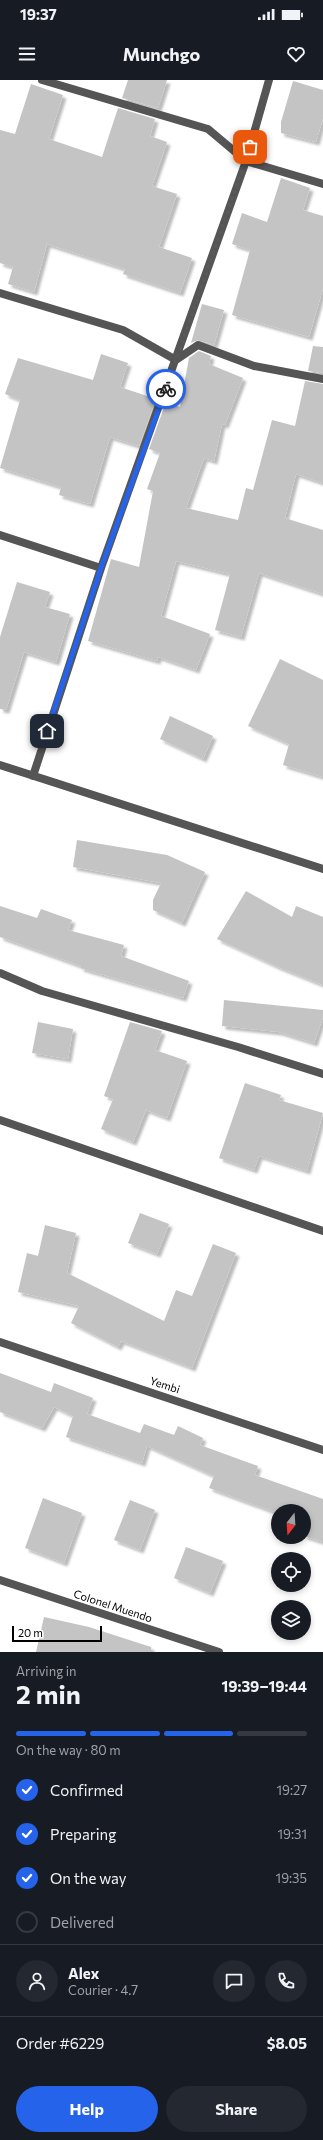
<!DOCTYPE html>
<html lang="en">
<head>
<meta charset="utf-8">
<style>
	:root { --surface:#171b24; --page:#242831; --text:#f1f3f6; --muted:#9ea1a6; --line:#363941; --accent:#2563eb }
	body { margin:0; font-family:Commissioner,sans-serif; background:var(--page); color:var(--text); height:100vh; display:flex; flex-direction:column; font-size:15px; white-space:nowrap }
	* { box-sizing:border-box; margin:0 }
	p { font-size:13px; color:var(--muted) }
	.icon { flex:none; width:22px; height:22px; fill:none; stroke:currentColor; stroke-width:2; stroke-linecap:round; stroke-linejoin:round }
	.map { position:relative; height:1572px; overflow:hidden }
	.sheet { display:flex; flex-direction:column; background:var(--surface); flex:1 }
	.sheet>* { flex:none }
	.needle { width:26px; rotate:197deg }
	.buttons { position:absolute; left:271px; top:1424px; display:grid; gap:8px }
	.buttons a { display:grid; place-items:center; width:40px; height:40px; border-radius:50%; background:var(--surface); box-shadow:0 2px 6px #0003; font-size:20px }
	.scale { position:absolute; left:12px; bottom:10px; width:90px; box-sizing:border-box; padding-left:4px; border:2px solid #000; border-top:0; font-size:11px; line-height:14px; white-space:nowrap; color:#000; -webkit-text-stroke:3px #fff; paint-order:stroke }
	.pin { position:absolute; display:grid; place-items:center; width:34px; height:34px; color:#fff; margin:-17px; border-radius:8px; box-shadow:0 2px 6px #0006 }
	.courier { position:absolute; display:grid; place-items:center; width:40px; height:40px; margin:-20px; border:3px solid #2563eb; border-radius:50%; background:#fff; color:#222; box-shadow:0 1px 5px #0007 }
	.head em { font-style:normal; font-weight:700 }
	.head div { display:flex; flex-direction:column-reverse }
	.head { display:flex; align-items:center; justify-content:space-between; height:68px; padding:0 16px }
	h1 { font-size:26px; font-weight:700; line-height:30px }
	.bar { display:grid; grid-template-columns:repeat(4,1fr); gap:6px 4px; align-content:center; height:48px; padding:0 16px }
	.bar i { height:5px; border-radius:3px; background:var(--line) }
	.bar .active { background:var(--accent) }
	.bar p { grid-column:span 4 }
	.line { display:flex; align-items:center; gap:10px; padding:0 16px; border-top:1px solid var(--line) }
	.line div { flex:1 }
	.round { display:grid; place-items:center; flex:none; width:42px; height:42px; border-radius:21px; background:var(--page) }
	ol { padding:0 16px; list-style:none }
	li { display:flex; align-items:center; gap:12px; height:44px }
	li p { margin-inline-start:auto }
	li .icon { padding:4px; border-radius:50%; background:var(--accent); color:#fff; stroke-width:4 }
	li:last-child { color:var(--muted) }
	li i { width:22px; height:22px; border:2px solid var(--line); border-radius:50% }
	.button { display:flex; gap:8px; margin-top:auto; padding:8px 16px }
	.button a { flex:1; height:46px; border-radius:24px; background:var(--accent); color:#fff; font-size:16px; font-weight:700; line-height:46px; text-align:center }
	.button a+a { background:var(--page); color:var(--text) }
	.status { display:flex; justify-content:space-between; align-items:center; height:28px; padding:0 20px; background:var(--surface); direction:ltr }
	.status svg { height:11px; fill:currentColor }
	header { display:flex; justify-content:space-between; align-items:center; height:52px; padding:0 16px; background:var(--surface); font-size:18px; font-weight:700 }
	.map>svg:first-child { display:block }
	.building { fill:#c4c4c4; filter:url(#shadow) }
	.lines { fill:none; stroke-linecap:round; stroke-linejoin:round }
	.minor { stroke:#555; stroke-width:8 }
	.done { stroke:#595959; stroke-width:4; stroke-dasharray:0 7.2 }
	.route { stroke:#2563eb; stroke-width:5 }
	.labels { text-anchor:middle; stroke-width:3.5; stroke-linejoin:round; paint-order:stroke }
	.street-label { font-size:11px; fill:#000; stroke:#fff }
</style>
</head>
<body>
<div class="status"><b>19:37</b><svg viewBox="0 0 49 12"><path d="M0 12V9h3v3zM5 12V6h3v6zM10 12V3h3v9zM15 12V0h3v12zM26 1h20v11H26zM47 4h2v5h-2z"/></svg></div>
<header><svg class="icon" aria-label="menu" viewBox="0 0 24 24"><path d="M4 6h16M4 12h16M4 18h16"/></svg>Munchgo<svg class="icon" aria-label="heart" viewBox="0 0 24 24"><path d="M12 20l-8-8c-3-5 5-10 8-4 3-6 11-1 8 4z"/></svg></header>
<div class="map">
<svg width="323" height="1572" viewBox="0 0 323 1572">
	<defs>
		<filter id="shadow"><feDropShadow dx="3.5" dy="3.5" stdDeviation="1" flood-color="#0004"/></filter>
	</defs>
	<rect width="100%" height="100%" fill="#fff"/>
	<!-- building -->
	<path class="building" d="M128,0h39l-9,28 -36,-10z
		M293,1l30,9v28l-7,24 -35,-9v-11z
		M31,4l32,11 -14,44 53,18 16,-49 37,11 -5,17 17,6 -15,44 25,8 -18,53 33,11 -12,35 -57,-19 2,-5 -78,-25 -13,48 -26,-8 5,-17 -13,-4v-133l15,4z
		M281,98l29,10 -7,22 20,6v72l-14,49 -77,-22 18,-65 -18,-6 10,-31 25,9z
		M202,224l22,6 -10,35 -16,-5 -7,3z
		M313,266l10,1v26l-15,-2z
		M199,271l12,5 -2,8 34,14 -18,47 -3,-1 -8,37 -10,-3 -18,50 52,12 8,-32 7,2 19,-70 23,6 10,-45 18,3v99l-27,-9 -11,44 38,12v64l-64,-21 -18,64 -26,-7 15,-56 -54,-13 -15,55 49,18 -14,36 -38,-13 -1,4 -69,-20 23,-82 28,8 14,-76 -6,-2 13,-36 -11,-4 17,-47 14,5 9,-49z
		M101,274l27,9 -8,24 36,12 -17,47 -29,-9 -20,67 -31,-9 2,-8 -61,-19 20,-68 -15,-6 13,-36 75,22z
		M17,502l33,10 -5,15 25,7 -14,48 -32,-10 -18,58 -6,-1v-72z
		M280,579l43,21v97l-40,-12 6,-21 -41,-18z
		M170,636l43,20 -10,23 -43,-20z
		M77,760l90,15 38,17 -23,51 -29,-13v-10l8,-17 -88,-16z
		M246,811l46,26 4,-11 27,11v68l-45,-18 -61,-28z
		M0,826l37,12 4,-9 31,11 -4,10 56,15 -3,11 68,25 -6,17 -103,-30 1,-2 -81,-29z
		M224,920l99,10v7l-9,26 -35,-11 -57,-6z
		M38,942l35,7 -5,30 -36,-6z
		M130,942l32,9 -7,19 32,11 -20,57 -21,-8 -13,32 -32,-13 12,-30 -9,-3z
		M245,1003l36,12 -2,5 44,13 -16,58 -48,-15 -5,14 -35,-12z
		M140,1133l29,11 -12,30 -29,-11z
		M45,1145l31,8 -9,40 97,48 12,-31 16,6 21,-52 23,9 -44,115 -71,-27 -3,6 -47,-24 8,-17 -61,-14 9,-39 11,3z
		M0,1293l51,19 3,-9 39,15 -6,16 53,19 4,-9 30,11 4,-9 25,12 -3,7 58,21 -3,9 68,24v43l-19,-6v-25h-26v15l-5,-1 4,-12 -68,-25 5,-12 -67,-30 -5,17 -76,-26 7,-21 -19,-9 -12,21 -42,-16z
		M43,1418l39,15 -18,50 -39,-15z
		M130,1420l25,10 -15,40 -26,-10z
		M186,1467l37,14 -13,32 -36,-15z
		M44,1537l45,10 62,20v5h-115z"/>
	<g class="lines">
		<!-- minor -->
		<path class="minor" d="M42,0l166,49 38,32 77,23
			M0,213l123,37 53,30 22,-15 56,21 69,13
			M0,455l101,33
			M0,685l323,104
			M33,696l68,-208 145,-407 23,-81
			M0,893l42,18 196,56 85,27
			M0,1040l323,111
			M0,1262l323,108
			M0,1500l219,72"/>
	</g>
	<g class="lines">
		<!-- done -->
		<path class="done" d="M166,309l84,-242"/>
		<!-- route -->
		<path class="route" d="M47,651l54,-163 65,-179"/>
	</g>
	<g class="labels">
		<!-- street labels -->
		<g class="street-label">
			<text transform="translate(165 1305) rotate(18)" y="4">Yembi</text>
			<text transform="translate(113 1526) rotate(18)" y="4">Colonel Muendo</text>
		</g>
	</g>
</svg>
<div class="buttons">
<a><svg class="needle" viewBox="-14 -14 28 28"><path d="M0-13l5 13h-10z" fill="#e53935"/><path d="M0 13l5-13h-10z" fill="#9ea1a6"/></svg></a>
<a><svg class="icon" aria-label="locate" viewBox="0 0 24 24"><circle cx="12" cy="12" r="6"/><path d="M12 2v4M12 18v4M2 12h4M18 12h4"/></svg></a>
<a><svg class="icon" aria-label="layers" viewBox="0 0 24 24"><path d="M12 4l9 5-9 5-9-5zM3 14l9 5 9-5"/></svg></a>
</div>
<div class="scale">20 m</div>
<div class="pin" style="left:250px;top:67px;background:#ea580c"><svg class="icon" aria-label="bag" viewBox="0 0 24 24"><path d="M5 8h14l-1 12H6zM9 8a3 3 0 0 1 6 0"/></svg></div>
<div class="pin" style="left:47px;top:651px;background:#1f2937"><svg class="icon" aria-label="home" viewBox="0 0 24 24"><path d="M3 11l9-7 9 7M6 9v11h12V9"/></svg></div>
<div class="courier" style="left:166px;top:309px"><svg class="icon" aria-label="bike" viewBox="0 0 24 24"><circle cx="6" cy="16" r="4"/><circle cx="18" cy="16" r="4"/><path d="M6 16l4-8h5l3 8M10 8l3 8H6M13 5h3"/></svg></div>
</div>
<section class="sheet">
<div class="head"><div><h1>2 min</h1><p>Arriving in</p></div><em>19:39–19:44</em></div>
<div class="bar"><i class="active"></i><i class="active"></i><i class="active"></i><i></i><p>On the way · 80 m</p></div>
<ol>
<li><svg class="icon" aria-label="check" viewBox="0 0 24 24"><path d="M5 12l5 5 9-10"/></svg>Confirmed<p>19:27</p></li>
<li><svg class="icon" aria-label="check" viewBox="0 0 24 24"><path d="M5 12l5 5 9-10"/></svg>Preparing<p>19:31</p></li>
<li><svg class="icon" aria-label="check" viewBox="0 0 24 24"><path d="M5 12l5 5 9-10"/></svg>On the way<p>19:35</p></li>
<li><i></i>Delivered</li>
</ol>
<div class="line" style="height:72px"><a class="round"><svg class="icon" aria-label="person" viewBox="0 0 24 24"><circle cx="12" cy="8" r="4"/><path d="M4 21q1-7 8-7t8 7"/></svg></a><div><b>Alex</b><p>Courier · 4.7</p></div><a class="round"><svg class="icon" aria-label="chat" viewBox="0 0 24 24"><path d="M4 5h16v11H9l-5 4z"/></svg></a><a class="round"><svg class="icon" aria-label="phone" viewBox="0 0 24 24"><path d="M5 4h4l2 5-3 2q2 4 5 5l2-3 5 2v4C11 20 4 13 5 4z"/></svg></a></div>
<div class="line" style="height:52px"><div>Order #6229</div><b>$8.05</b></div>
<div class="button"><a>Help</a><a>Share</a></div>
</section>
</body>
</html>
